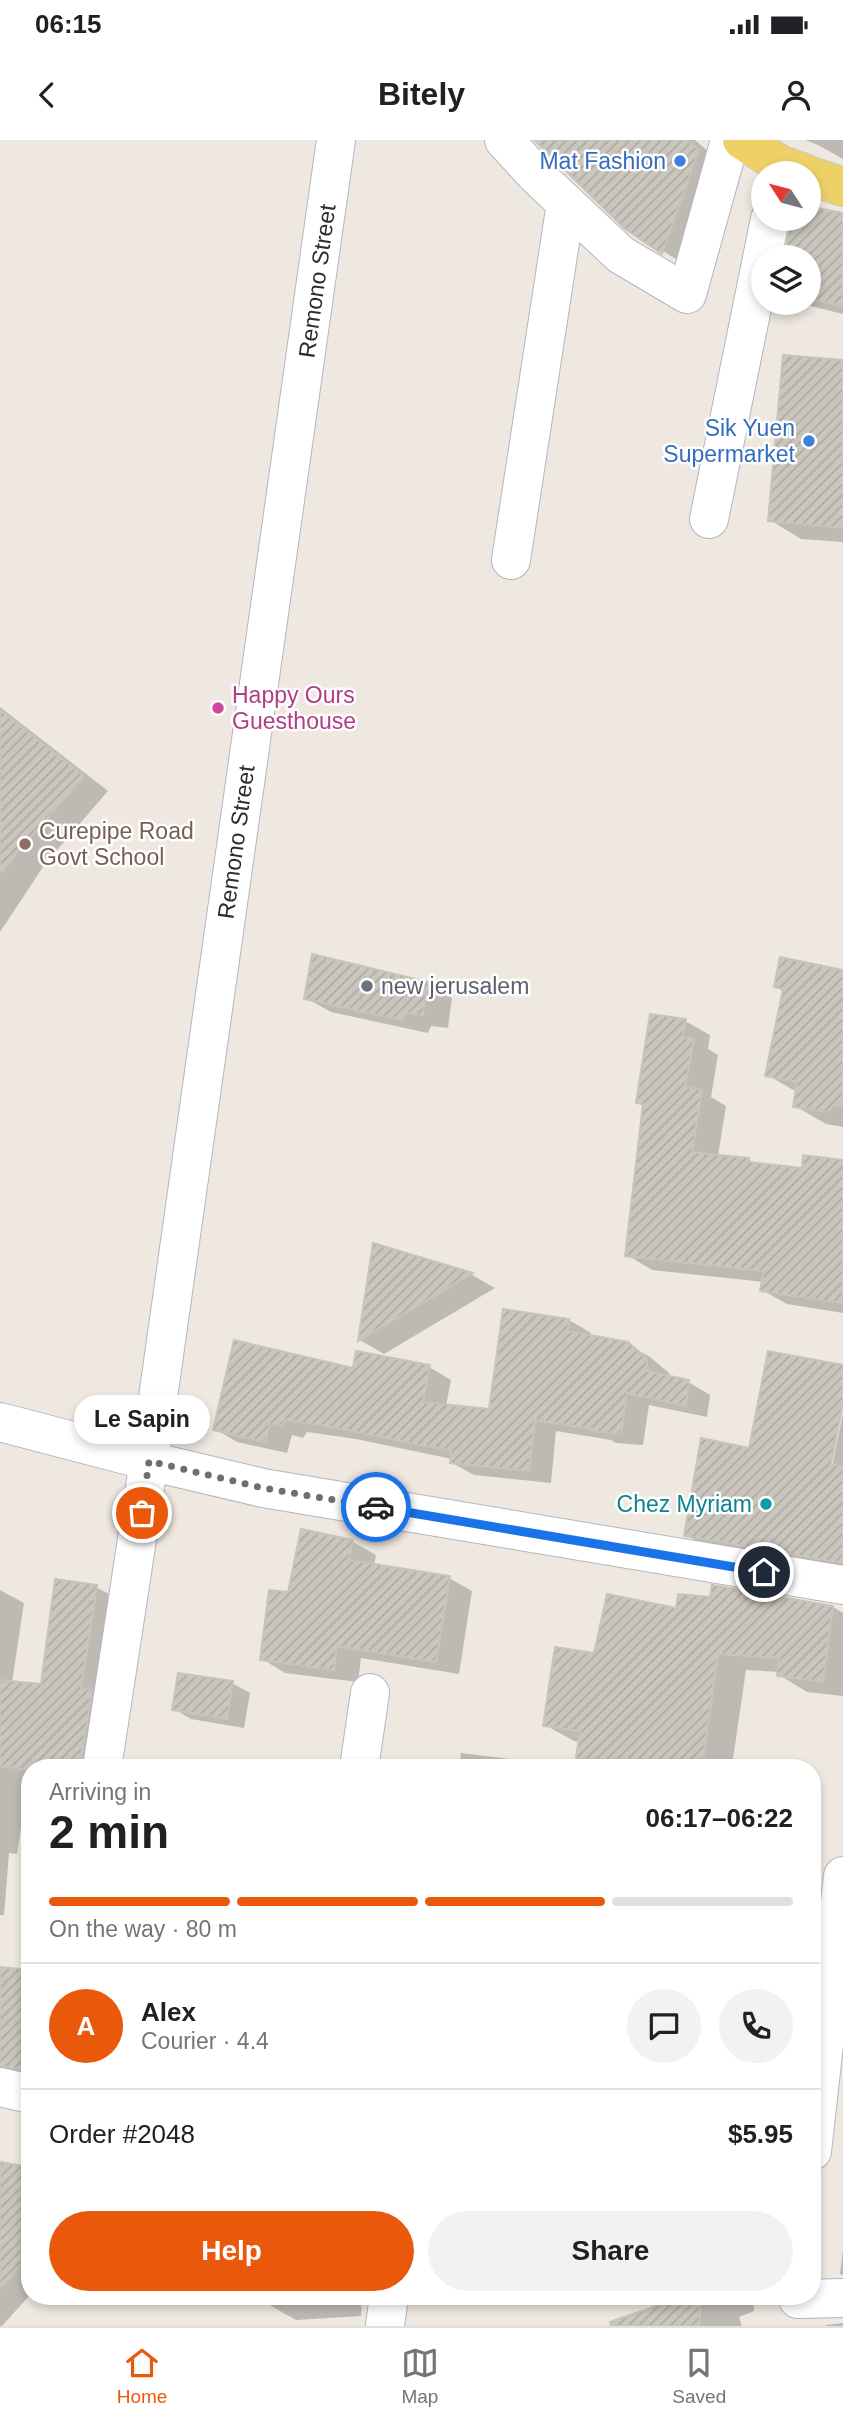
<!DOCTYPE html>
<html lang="en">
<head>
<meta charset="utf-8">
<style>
	:root { --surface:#fff; --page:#f2f2f2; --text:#202124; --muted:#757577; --line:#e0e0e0; --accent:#ea580c }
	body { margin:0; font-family:Helvetica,sans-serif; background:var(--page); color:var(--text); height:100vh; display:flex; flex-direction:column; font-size:26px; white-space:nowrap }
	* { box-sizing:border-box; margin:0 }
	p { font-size:23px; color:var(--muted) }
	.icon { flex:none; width:38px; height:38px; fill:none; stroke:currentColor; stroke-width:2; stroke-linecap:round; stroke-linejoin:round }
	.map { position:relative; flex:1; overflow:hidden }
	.side { position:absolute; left:21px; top:1619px; width:800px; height:546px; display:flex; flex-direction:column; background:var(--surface); border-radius:28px; box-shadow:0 4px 10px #0003 }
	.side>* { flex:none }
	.needle { width:46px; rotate:306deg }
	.tools { position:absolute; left:751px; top:21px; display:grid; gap:14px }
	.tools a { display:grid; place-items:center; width:70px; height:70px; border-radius:50%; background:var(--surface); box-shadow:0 4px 10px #0003; font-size:35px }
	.pin { position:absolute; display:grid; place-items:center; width:60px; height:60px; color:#fff; margin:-30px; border:4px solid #fff; border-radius:50%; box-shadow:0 2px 7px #0007 }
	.courier { position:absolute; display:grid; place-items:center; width:70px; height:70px; margin:-35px; border:5px solid #1a73e8; border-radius:50%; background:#fff; color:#222; box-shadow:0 2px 9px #0007 }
	.bubble { position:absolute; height:49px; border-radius:24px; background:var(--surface); box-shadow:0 4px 10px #0003; font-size:23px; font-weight:600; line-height:49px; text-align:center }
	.head em { font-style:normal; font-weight:600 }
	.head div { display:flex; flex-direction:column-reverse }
	.head { display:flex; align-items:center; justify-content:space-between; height:119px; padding:0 28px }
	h1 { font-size:46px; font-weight:600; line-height:52px }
	.bar { display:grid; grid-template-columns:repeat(4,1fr); gap:10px 7px; align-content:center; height:84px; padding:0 28px }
	.bar i { height:9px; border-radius:5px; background:var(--line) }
	.bar .on { background:var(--accent) }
	.bar p { grid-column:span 4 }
	.line { display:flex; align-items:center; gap:18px; padding:0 28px; border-top:2px solid var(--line) }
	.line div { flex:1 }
	.round { display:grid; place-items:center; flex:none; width:74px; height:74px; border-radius:37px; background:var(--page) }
	.action { display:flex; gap:14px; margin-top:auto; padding:14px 28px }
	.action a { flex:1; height:80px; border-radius:42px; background:var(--accent); color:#fff; font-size:28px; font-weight:600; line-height:80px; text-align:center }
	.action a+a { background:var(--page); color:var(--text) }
	.status { display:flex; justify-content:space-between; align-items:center; height:49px; padding:0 35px; background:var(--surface); direction:ltr }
	.status svg { height:19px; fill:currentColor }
	header { display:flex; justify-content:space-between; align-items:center; height:91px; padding:0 28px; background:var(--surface); font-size:32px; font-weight:600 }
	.tabs { display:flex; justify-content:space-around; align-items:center; height:98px; border-top:2px solid var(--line); background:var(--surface); font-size:19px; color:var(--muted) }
	.tabs a { display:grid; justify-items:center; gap:4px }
	.tabs .on { color:var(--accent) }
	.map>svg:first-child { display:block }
	.shadow { fill:#0003 }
	.building { fill:url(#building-hatch); stroke:#c9c4b9; stroke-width:2 }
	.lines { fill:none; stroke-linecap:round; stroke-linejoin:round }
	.minor-casing { stroke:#b3b6c0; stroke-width:40 }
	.major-casing { stroke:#c8c8c8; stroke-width:40 }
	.minor { stroke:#fff; stroke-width:38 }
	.major { stroke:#edd166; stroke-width:38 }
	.done { stroke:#716e6c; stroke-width:7; stroke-dasharray:0 12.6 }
	.route { stroke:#1a73e8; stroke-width:9 }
	.shop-dot { fill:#3f7fe0; stroke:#fff; stroke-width:2.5 }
	.hotel-dot { fill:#d1479c; stroke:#fff; stroke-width:2.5 }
	.education-dot { fill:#8d6e63; stroke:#fff; stroke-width:2.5 }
	.worship-dot { fill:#6b7280; stroke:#fff; stroke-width:2.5 }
	.culture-dot { fill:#0f9aa8; stroke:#fff; stroke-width:2.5 }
	.labels { text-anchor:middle; stroke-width:5; stroke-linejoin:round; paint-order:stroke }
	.shop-label { font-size:23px; fill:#366cbe; stroke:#fff; text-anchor:end }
	.street-label { font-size:23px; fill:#2d2d2d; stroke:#fff }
	.hotel-label { font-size:23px; fill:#b23c85; stroke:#fff; text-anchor:start }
	.education-label { font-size:23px; fill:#785e54; stroke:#fff; text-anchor:start }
	.worship-label { font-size:23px; fill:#5b616d; stroke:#fff; text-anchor:start }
	.culture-label { font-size:23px; fill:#0d838f; stroke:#fff; text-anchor:end }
</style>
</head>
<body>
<div class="status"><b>06:15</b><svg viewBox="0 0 49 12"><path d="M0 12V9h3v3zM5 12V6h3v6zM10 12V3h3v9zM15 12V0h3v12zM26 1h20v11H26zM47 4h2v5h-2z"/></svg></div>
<header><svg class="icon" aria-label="back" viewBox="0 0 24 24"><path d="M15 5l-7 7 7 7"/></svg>Bitely<svg class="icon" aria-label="person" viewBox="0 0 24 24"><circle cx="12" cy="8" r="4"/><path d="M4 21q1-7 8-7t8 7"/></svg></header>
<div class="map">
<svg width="843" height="2186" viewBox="0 0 843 2186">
	<defs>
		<pattern id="building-hatch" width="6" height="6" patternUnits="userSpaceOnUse" patternTransform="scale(1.75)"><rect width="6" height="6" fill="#cac6be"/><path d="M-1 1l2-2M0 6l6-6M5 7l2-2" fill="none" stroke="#aeaaa4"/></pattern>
	</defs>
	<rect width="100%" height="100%" fill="#eee8e0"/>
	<!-- shadow -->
	<path class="shadow" d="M536,0h159l32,28 -37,100 -65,-41z
		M805,0h38v19l-25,-14z
		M843,75v99l-44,-11h9v-46h-22l7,-38z
		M843,222v180l-42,-3 -31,-19z
		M0,567l108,84 -63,73 -45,68z
		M843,832v155l-17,-3 -31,-18 2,-14 -30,-17 17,-84 -8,-4z
		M427,843l25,15 -4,30 -17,-2 -3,7 -97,-21 -25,-14z
		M685,881l25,14 -2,14 10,6 -7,42 15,9 -8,50 30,3 10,6 45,5 40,-9v152l-56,-9 -25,-14 2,-8 -112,-12 -25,-15 17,-149 -7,-4z
		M374,1105l98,30 23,13 -111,66 -24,-14z
		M569,1180l22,13 -1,4 37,7 23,13 19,16v5l19,4 22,13 -3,22 -58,-12 -6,40 -27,-2 -5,-3 -55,-9 -5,52 -77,-8 -22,-12v-4l-96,-20 -49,-7 -4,6 -11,-3 -5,18 -50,-11 -22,-13 140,-59 74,-3 22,13 -5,26 45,5z
		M843,1226v28l-15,78 3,1 12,-61v162l-127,-21 -30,-18 65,-85z
		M303,1391l50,11 23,13 -2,11 75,12 23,13 -13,83 -98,-16 -3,24 -73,-9 -23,-14 27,-65z
		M96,1447l22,12 -15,169h-73l-13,86 -8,-1 -5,62h-4v-325l24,13 -12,80 31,3z
		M713,1447l120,20 10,6v83l-36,-4 -28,-17v-3l-33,-2 -13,89 60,9h-196l-19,-11 2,-15 -6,-1 -29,-16 51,-70 82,-45 34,-11z
		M232,1543l18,10 -6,35 -53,-9 -17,-10z
		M461,1613l50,6 15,9h-67z
		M812,1638l9,5 -9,58z
		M0,1829l30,3v106h-30z
		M30,2028v127l-28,31h-2v-150z
		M843,2109v26l-3,-1z
		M156,2156h29l-1,4z
		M271,2156h91l-1,20 -65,4 -25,-14z
		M685,2156h68l1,15 -15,6 3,9h-89z
		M843,2183v3h-17v-1z"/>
	<!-- building -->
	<path class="building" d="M534,0h154l11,10 -37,104 -38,-26z
		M808,66l35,7v93l-35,-7v-42h-23l6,-38h17z
		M783,215l60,5v168l-75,-7z
		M0,570l84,66 -84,97z
		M312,814l116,28 -5,33 -17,-2 -4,7 -98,-21z
		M780,817l63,13v136l-8,-2 -8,8 -34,-5 4,-25 -32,-6 18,-87 -9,-2z
		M650,874l36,5 -3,18 11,2 -9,48 17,3 -10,62 57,6 -1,4 54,6 1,-13 40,5v143l-83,-12 4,-20 -139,-15 18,-152 -7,-1z
		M373,1103l100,30 -115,68z
		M503,1169l66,10 -1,12 60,11 19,17v12l42,9 -3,26 -59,-13 -6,41 -29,-3 1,-2 -58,-9 -6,51 -79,-8 1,-12 -119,-24 -47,-7 -4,6 -11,-2 -5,18 -52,-12 21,-90 119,28 3,-17 74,14 -7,37 66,7z
		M768,1211l75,14v38l-12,61 12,3v96l-159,-27 17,-98 48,10z
		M301,1389l52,11 -4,20 101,16 -14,86 -99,-16 -3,24 -74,-10 9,-70 19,2z
		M55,1439l42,6 -16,104 11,1 -12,75 -15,-2 1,5h-36v2l-30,-4v-86l41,4z
		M712,1445l121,21 -10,76 -46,-6 2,-18 -61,-4 -16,114h-57l-69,-10 4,-27 -37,-5 12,-79 39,6 13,-59 69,14 2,-14 32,3z
		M178,1533l55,8 -6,38 -55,-9z
		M0,1827l30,3v101l-30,-5z
		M0,2022l30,5v87l-30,35z
		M685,2156h15v30h-89l-1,-4z"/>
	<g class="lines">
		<!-- minor casing -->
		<g class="minor-casing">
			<path id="minor" d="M504,0l32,35 85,80 66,39 43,-154
				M709,379l61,-300
				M511,420l55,-357
				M0,1282l149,39 114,27 580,97
				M102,1628l47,-307 187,-1321
				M359,1628l11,-75
				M0,1947l30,7
				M812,2011l31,-275
				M798,2159l45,-1
				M385,2186l4,-30"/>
		</g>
		<!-- major casing -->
		<g class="major-casing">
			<path id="major" d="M742,0l39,25 23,8
				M808,35l35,12"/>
		</g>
		<!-- minor -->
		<use href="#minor" class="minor"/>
		<!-- major -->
		<use href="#major" class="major"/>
	</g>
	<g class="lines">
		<!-- done -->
		<path class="done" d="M142,1373l7,-52 114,27 113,19"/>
		<!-- route -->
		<path class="route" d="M376,1367l388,65"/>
	</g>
	<!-- markers -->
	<g class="shop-dot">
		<circle cx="680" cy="21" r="7"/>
		<circle cx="809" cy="301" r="7"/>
	</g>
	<circle class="hotel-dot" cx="218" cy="568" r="7"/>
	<circle class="education-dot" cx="25" cy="704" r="7"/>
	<circle class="worship-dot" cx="367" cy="846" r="7"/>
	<circle class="culture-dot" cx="766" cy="1364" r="7"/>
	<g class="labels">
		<!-- shop labels -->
		<g class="shop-label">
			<text x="666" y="29">Mat Fashion</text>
			<text x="795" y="296">Sik Yuen<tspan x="795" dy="26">Supermarket</tspan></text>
		</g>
		<!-- street labels -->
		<g class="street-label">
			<text transform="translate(317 141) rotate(-82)" y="8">Remono Street</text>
			<text transform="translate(236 702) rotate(-82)" y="8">Remono Street</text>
		</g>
		<!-- hotel labels -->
		<g class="hotel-label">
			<text x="232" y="563">Happy Ours<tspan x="232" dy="26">Guesthouse</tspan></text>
		</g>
		<!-- education labels -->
		<g class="education-label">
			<text x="39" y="699">Curepipe Road<tspan x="39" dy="26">Govt School</tspan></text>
		</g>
		<!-- worship labels -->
		<g class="worship-label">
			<text x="381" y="854">new jerusalem</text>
		</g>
		<!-- culture labels -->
		<g class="culture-label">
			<text x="752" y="1372">Chez Myriam</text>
		</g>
	</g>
</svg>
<div class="tools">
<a><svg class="needle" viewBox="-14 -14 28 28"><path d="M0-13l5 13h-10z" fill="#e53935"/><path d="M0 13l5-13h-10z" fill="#757577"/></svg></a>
<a><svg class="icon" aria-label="layers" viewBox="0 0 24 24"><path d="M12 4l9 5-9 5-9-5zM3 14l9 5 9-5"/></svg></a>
</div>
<div class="pin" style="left:142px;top:1373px;background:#ea580c"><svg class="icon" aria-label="bag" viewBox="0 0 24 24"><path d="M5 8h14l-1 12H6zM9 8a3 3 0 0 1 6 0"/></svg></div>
<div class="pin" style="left:764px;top:1432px;background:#1f2937"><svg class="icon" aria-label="home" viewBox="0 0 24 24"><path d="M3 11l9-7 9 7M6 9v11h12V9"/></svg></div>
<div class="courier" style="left:376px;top:1367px"><svg class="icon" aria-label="car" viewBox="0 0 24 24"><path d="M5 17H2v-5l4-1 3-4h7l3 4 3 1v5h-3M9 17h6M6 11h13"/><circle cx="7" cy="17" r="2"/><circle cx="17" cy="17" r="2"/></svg></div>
<div class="bubble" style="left:74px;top:1255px;width:136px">Le Sapin</div>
<section class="side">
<div class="head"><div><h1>2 min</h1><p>Arriving in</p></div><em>06:17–06:22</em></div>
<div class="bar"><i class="on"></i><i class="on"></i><i class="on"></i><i></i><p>On the way · 80 m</p></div>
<div class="line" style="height:126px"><b class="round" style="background:var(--accent);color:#fff">A</b><div><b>Alex</b><p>Courier · 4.4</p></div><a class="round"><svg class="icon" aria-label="chat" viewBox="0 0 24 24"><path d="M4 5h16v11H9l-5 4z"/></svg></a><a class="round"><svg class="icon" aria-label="phone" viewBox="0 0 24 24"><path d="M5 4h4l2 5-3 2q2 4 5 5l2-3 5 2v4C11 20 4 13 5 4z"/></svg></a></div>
<div class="line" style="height:91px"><div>Order #2048</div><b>$5.95</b></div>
<div class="action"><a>Help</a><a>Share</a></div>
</section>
</div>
<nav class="tabs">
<a class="on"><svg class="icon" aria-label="home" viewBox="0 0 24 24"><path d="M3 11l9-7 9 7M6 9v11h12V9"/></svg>Home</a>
<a><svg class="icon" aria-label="map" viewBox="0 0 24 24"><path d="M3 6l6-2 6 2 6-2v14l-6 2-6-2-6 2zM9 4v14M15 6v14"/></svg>Map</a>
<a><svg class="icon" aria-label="saved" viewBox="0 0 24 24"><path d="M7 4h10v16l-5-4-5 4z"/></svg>Saved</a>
</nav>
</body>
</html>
